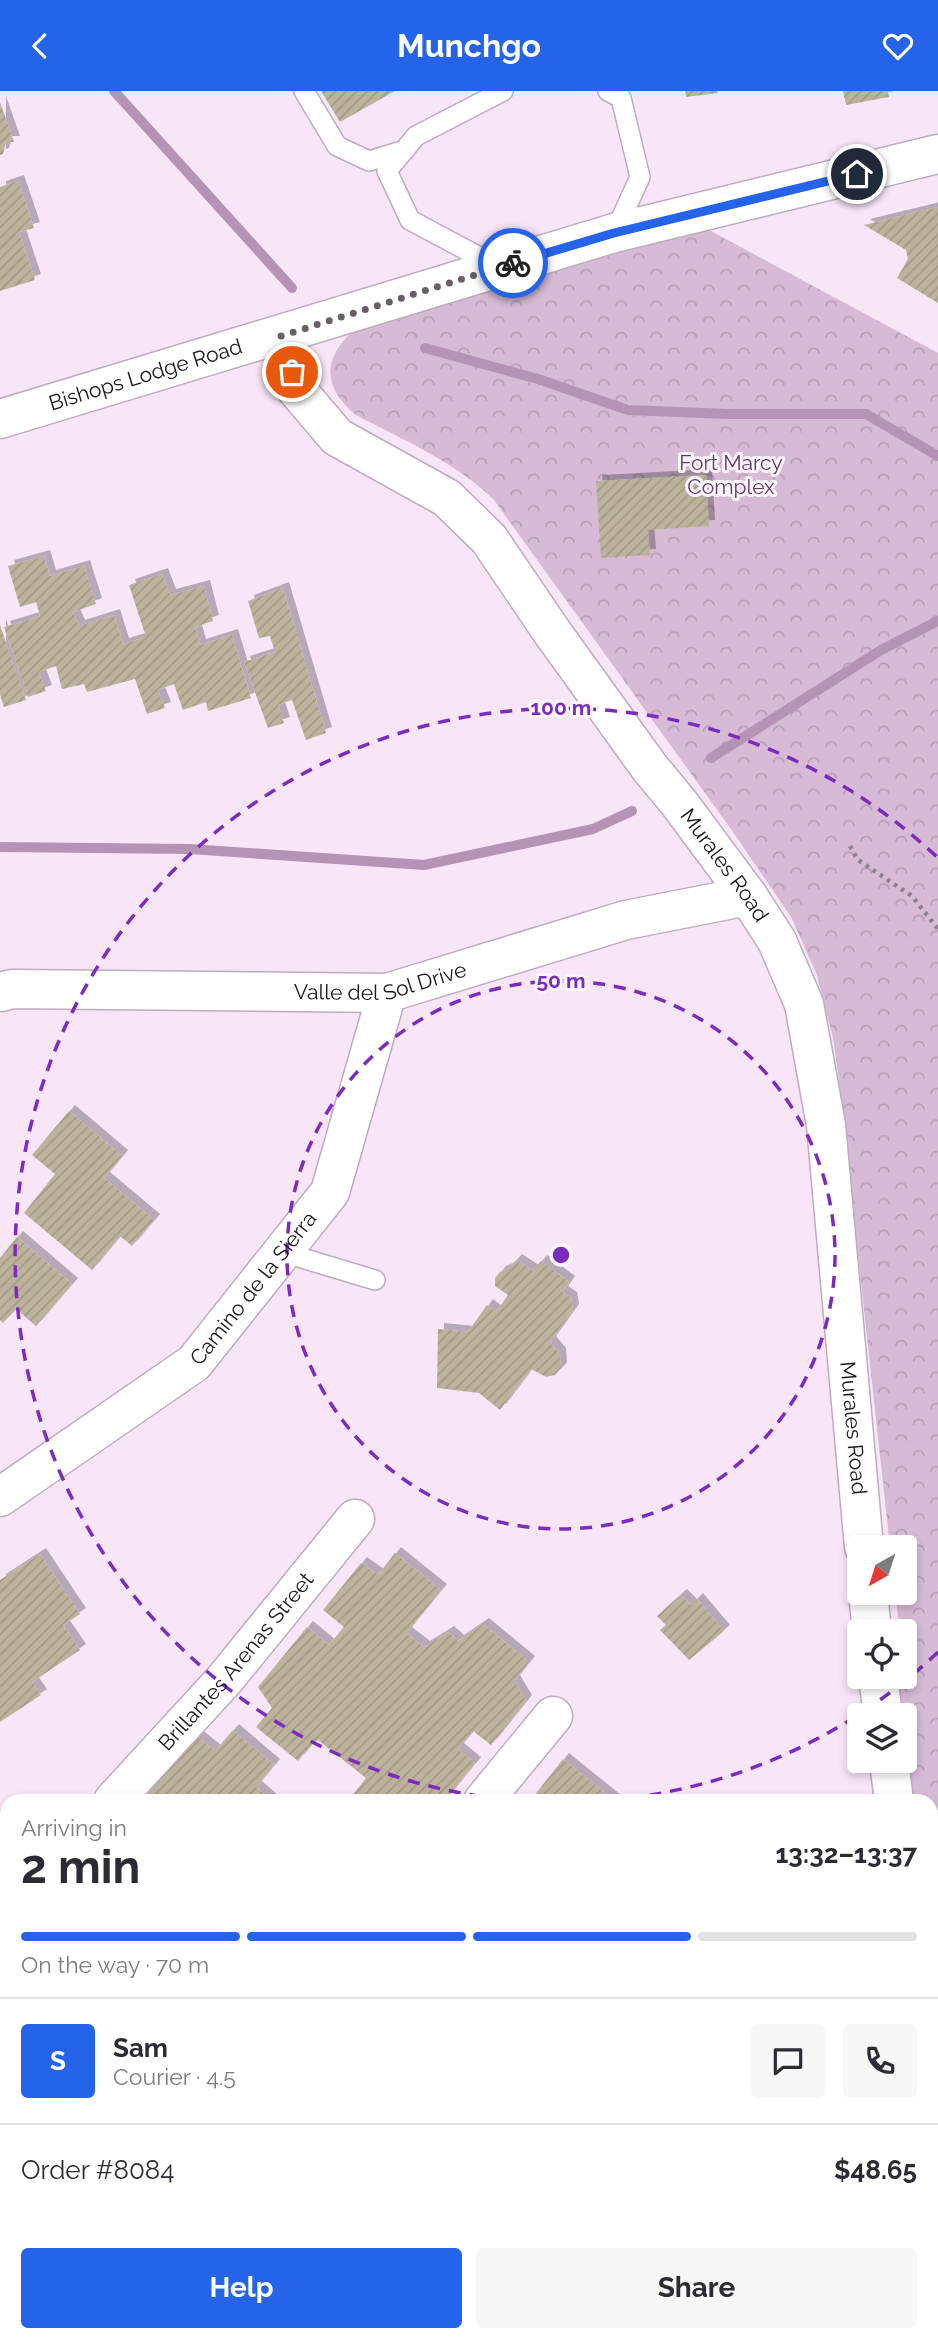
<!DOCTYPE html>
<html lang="en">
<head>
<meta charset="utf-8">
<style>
	:root { --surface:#fff; --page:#f7f7f7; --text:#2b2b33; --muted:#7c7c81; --line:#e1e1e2; --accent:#2563eb }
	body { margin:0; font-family:Raleway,sans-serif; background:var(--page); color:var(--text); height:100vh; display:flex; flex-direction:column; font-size:26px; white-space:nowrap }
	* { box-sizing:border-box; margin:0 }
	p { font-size:23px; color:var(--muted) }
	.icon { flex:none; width:38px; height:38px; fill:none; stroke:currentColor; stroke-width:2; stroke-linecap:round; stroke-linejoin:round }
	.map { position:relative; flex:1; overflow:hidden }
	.sheet { position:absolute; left:0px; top:1703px; width:938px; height:548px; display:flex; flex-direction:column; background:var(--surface); border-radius:21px 21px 0 0; box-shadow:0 4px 10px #0003 }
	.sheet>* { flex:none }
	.needle { width:46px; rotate:219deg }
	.buttons { position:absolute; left:847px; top:1444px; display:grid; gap:14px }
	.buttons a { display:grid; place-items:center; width:70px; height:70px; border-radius:7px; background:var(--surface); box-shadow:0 4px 10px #0003; font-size:35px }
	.pin { position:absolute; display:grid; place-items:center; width:60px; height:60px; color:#fff; margin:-30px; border:4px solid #fff; border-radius:50%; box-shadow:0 2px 7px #0007 }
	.courier { position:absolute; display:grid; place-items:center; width:70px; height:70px; margin:-35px; border:5px solid #2563eb; border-radius:50%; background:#fff; color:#222; box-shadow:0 2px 9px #0007 }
	.summary em { font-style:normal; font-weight:700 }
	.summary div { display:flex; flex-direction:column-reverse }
	.summary { display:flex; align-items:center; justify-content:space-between; height:119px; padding:0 21px }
	h1 { font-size:46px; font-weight:700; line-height:52px }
	.bar { display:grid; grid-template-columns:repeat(4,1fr); gap:10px 7px; align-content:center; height:84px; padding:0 21px }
	.bar i { height:9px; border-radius:5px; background:var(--line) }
	.bar .current { background:var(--accent) }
	.bar p { grid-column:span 4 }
	.line { display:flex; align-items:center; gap:18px; padding:0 21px; border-top:2px solid var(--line) }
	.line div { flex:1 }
	.round { display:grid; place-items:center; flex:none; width:74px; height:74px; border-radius:7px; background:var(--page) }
	.primary-button { display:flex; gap:14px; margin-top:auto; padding:14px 21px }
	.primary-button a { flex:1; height:80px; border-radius:7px; background:var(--accent); color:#fff; font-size:28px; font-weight:700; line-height:80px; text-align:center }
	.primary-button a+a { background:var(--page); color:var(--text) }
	header { display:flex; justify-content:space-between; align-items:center; height:91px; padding:0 21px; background:var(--accent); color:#fff; font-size:32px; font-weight:700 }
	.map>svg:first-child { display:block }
	.park { fill:url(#park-crowns) }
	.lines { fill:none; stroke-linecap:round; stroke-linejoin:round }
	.stream { stroke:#b493b5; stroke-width:10 }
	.building { fill:url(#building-hatch); filter:url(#shadow) }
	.service-casing { stroke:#beacbe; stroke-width:22 }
	.minor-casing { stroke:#beacbe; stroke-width:41 }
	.tertiary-casing { stroke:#beacbe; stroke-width:41 }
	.path { stroke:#8f828f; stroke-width:4.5; stroke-dasharray:3.5 5; stroke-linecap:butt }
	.service { stroke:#fff; stroke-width:19 }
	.minor { stroke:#fff; stroke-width:38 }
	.tertiary { stroke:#fff; stroke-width:38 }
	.done { stroke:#685d68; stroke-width:7; stroke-dasharray:0 12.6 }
	.route { stroke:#2563eb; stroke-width:9 }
	.ring { fill:none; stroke:#7b2cbf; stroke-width:3.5; stroke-dasharray:12 9 }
	.labels { text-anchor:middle; stroke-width:6; stroke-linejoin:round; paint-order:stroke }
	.street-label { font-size:21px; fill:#1a141b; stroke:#fef6fe }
	.park-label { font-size:21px; fill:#653967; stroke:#fef6fe }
	.centre { fill:#7b2cbf; stroke:#fef6fe; stroke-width:3.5 }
	.ring-label { font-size:21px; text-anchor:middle; font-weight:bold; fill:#7b2cbf; stroke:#fef6fe; stroke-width:6; stroke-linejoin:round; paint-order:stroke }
</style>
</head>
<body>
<header><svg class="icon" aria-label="back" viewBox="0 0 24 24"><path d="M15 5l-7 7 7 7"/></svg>Munchgo<svg class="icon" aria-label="heart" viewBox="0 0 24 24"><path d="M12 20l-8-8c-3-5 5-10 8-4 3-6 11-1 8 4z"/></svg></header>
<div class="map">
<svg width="938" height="2249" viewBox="0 0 938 2249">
	<defs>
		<pattern id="park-crowns" width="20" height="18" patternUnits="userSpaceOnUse" patternTransform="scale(1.75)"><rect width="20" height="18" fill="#d6bad6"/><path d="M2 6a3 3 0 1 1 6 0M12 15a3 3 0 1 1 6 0" fill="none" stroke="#b79fb7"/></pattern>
		<pattern id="building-hatch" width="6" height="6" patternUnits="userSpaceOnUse" patternTransform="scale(1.75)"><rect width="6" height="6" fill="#bdb39d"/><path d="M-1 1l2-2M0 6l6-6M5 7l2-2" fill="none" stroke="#a29987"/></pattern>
		<filter id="shadow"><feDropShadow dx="6" dy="-6" stdDeviation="0" flood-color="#0004"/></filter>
	</defs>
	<rect width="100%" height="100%" fill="#f8e5f8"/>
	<!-- park -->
	<path class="park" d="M696,132l242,130v1509l-7,-11v-50h-23l-3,-86h-10l3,-38h7v-46h-5l-5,-38h10v-46h-15l-52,-474 -5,-35 -16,-63 -26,-58 -58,-85 -239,-332c-38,-38 -91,-60 -138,-85 -32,-26 -35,-55 -3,-84z"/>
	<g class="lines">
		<!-- stream -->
		<path class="stream" d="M114,0l178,197
			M425,257l113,31 90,31 101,4h137l72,42
			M711,667l170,-108 57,-29
			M0,756l190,2 234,16 169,-36 39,-18"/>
	</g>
	<!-- building -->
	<path class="building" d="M321,0h74l-55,31z
		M685,0h32l1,2 -32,4z
		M843,0h45l1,6 -43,8z
		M0,11l14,40h-8l-3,12 -3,1z
		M18,90l16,47 -15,4 16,48 -35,11v-104z
		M938,116v96l-41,-25 11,-19 -2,-9 -42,-25z
		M706,384l3,51 -61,4 2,25 -49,3 -5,-77z
		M44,465l6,20 34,-10 12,38 -23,8 6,14 35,-11 9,29 23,-7 -17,-52 33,-11 8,21 34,-9 9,35 -18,6 5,18 32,-10 19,63 -43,13 -2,-9 -23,8 -9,-26 -16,6 7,18 -18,6 -12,-35 -48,13 -3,-8 -22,5 -6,-23 -17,6 7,19 -18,6 -24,-70 36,-11 -4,-14 -16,5 -12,-41z
		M283,497l43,145 -20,7 -14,-40 -14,5 6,18 -16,5 -24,-66 31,-10 -5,-16 -11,2 -11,-37z
		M0,534l26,75 -22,7 -4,-13z
		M69,1020l53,45 -18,22 50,42 -22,26 -12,-10 -28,34 -68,-57 31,-39 -23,-19z
		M17,1146l55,47 -36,42 -20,-17 -13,14 -3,-3v-62z
		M516,1169l17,11 8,-10 28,21 -7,10 9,6 2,12 -23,32 10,12 1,14 -6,7 -9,2 -15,-8 -31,41 -21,-17 -42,-5 1,-59 30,3 19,-27 9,7 12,-17 -13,-9v-8l5,-6 9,-4z
		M395,1462l46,37 -35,43 18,14 24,-15 10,9 25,-17 46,38 -15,19 12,20 -35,44 -18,-14 -15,18 17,14 -31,38h-96l18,-23 -48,-38 -8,6 -12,15 -42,-34 16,-19 -14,-21 49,-60 22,18 15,-18 -21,-17 38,-47 17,12z
		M40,1463l40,60 -17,11 17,25 -48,32 9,13 -41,27v-142z
		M681,1504l10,10 6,-6 27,32 -35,29 -29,-30 6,-5 -9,-9z
		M233,1639l41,35 -18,22 16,14h-121l-6,-5 50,-61 20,16z
		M563,1668l52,42h-85z
		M0,1980l7,9v110l-7,6z
		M129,2244h55l4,5h-66z
		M525,2244h57l-5,5h-47z"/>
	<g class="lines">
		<!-- service casing -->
		<g class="service-casing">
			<path id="service" d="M304,0l33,55 32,15 36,-11
				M608,0l13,7 19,79 -25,55
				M498,176l-88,-47 -23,-49 29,-35 87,-45
				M282,1161l93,28"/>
		</g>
		<!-- minor casing -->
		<g class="minor-casing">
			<g id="minor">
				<path id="s1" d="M281,245l16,54 40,47 110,61 42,41 63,93 98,136 29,35 69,93 29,45 27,63 22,121 38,422"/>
				<path id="s2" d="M0,901l12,-3 375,4 239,-73 122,-24"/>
				<path id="s3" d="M0,1406l194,-134 136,-171 57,-199"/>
				<path d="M868,1502l4,38"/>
				<path d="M878,1586l5,38"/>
				<path d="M889,1670l5,40"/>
				<path id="s4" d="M113,1710l112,-122 130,-160"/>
				<path d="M483,1710l70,-85"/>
				<path d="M931,1795l7,7"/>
				<path d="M931,2092l7,-5"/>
				<path d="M404,2244l4,5"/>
				<path d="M696,2249l9,-5"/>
			</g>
		</g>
		<!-- tertiary casing -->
		<g class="tertiary-casing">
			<g id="tertiary">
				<path id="s5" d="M0,328l614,-186 324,-79"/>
			</g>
		</g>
		<!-- path -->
		<path class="path" d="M850,755l8,14 54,36 26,33
			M931,2165l7,-4
			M799,2249l9,-5"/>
		<!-- service -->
		<use href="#service" class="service"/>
		<!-- minor -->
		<use href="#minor" class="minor"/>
		<!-- tertiary -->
		<use href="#tertiary" class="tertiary"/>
	</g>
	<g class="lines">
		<!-- done -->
		<path class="done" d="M292,281l-11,-36 232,-73"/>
		<!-- route -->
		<path class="route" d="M513,172l101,-30 243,-59"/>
	</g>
	<!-- distance rings -->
	<g class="ring">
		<circle cx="561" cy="1164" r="274"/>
		<path d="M938 1561A547 547 0 0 1 599 1710M523 1710A547 547 0 1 1 938 767"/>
	</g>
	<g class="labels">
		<!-- street labels -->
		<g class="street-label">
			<text dy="7" stroke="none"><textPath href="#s5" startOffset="152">Bishops Lodge Road</textPath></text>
			<text dy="7" stroke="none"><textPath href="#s1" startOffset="705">Murales Road</textPath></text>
			<text dy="7" stroke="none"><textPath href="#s2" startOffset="382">Valle del Sol Drive</textPath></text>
			<text dy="7" stroke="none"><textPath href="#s3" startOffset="331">Camino de la Sierra</textPath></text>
			<text dy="7" stroke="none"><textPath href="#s1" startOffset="1293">Murales Road</textPath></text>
			<text dy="7" stroke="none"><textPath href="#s4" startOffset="186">Brillantes Arenas Street</textPath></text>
		</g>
		<!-- park labels -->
		<g class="park-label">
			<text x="731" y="379">Fort Marcy<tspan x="731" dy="24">Complex</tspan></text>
		</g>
	</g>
	<circle cx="561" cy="1164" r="10" class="centre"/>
	<g class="ring-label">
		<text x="561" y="624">100 m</text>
		<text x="561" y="897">50 m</text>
	</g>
</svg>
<div class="buttons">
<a><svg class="needle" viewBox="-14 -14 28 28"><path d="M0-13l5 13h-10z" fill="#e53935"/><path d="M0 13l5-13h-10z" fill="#7c7c81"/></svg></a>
<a><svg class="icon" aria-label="locate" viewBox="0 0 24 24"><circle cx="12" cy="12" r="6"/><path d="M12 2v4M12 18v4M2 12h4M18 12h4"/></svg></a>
<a><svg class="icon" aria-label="layers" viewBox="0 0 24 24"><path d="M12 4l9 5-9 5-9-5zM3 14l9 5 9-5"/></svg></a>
</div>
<div class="pin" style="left:292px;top:281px;background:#ea580c"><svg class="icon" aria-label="bag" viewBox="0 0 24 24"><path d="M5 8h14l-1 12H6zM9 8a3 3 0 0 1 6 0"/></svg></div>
<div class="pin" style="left:857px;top:83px;background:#1f2937"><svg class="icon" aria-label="home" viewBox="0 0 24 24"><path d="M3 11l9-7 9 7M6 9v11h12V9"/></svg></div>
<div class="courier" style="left:513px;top:172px"><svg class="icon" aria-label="bike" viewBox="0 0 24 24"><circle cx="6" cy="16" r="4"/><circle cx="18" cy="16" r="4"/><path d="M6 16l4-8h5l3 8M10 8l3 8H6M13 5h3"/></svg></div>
<section class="sheet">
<div class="summary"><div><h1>2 min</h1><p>Arriving in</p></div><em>13:32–13:37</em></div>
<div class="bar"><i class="current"></i><i class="current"></i><i class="current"></i><i></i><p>On the way · 70 m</p></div>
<div class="line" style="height:126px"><b class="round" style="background:var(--accent);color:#fff">S</b><div><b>Sam</b><p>Courier · 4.5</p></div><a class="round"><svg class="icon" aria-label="chat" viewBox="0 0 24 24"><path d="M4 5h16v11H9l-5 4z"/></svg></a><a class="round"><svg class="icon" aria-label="phone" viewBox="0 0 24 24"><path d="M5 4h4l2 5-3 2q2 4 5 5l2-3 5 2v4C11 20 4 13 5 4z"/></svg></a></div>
<div class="line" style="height:91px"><div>Order #8084</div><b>$48.65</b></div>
<div class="primary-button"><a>Help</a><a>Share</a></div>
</section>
</div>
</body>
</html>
